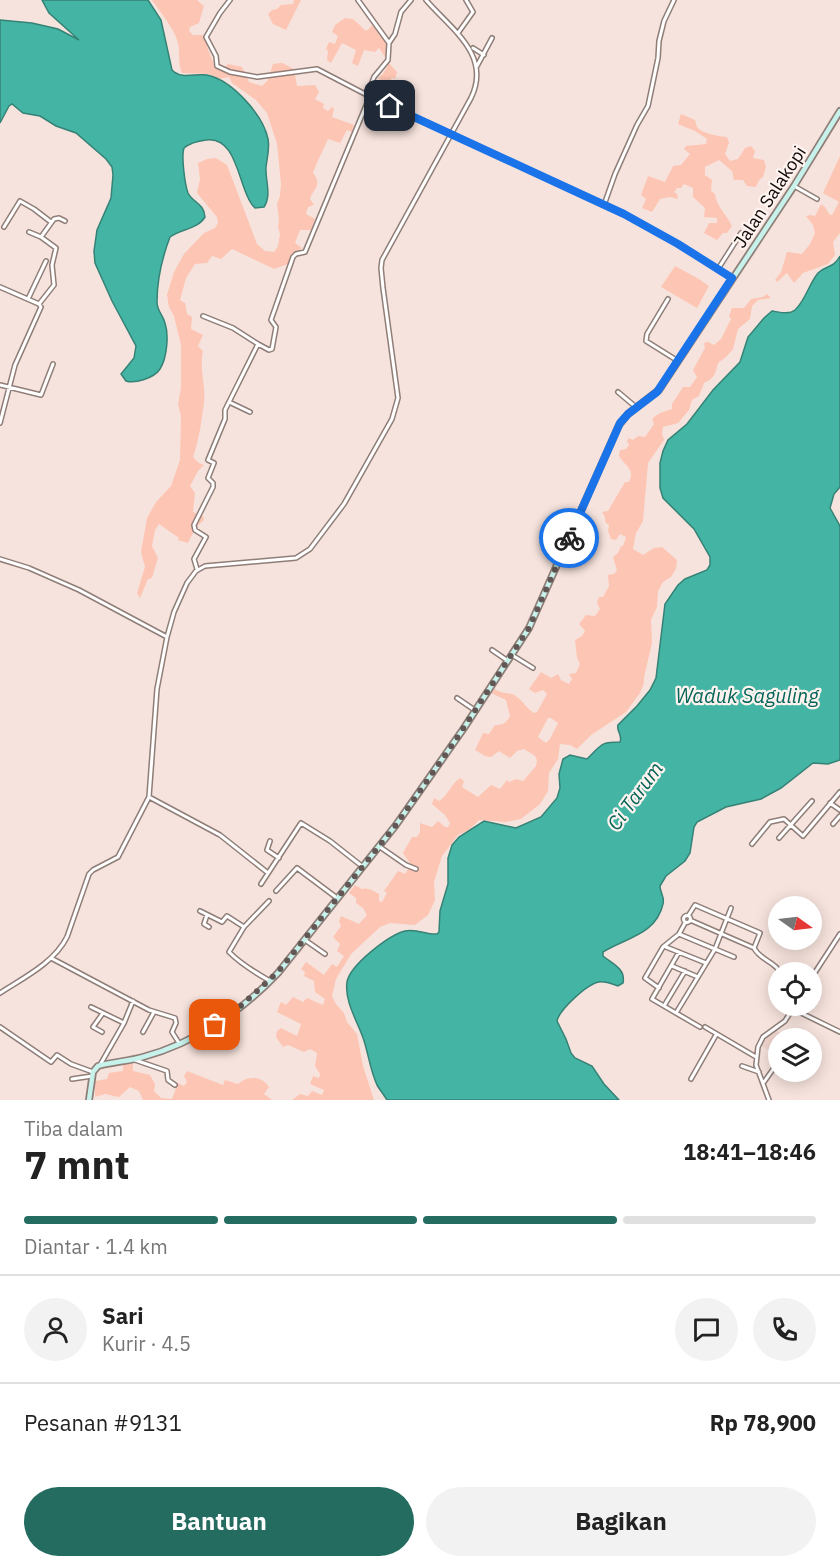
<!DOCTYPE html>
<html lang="id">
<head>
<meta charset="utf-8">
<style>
	:root { --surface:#fff; --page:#f2f2f2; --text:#222; --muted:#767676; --line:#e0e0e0; --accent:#246b60 }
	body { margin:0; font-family:"IBM Plex Sans",sans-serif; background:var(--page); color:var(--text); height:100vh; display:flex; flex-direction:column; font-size:22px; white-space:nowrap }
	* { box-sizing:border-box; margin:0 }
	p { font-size:20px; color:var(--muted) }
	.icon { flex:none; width:33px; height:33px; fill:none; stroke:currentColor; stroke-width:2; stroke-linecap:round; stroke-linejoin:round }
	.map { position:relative; height:1100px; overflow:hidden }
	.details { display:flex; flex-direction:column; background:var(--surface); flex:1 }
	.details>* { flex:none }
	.needle { width:39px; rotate:104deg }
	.tools { position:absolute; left:768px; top:896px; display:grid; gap:12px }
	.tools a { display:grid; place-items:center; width:54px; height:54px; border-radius:50%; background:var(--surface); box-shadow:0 3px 15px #0003; font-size:30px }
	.pin { position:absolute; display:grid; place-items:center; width:51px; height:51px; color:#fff; margin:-26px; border-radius:12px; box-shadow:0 3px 9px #0006 }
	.courier { position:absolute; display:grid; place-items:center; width:60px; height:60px; margin:-30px; border:4px solid #1a73e8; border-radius:50%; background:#fff; color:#222; box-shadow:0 2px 8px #0007 }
	.headline em { font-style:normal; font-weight:700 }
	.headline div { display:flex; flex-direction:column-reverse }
	.headline { display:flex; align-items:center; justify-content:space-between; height:102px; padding:0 24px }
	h1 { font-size:39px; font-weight:700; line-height:45px }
	.bar { display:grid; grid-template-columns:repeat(4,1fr); gap:9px 6px; align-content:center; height:72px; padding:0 24px }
	.bar i { height:8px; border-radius:4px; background:var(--line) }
	.bar .current { background:var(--accent) }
	.bar p { grid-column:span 4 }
	.line { display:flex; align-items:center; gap:15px; padding:0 24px; border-top:2px solid var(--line) }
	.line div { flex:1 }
	.round { display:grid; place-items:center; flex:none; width:63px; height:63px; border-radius:32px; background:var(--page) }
	.button { display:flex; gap:12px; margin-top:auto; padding:12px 24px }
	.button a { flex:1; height:69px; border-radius:36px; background:var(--accent); color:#fff; font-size:24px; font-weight:700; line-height:69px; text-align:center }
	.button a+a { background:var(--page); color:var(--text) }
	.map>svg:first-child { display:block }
	.built { fill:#f1d6ce }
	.green { fill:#fdc5b3; fill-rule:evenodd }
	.water { fill:#44b5a4; stroke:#358276; stroke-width:1.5 }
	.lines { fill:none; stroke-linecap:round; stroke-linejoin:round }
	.street-casing { stroke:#8f7e78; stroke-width:6 }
	.secondary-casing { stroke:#8f7e78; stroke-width:8 }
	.street { stroke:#fff; stroke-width:3 }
	.secondary { stroke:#c7f1eb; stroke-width:4.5 }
	.done { stroke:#625754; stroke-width:6; stroke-dasharray:0 10.8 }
	.route { stroke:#1a73e8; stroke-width:8 }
	.labels { text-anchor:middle; stroke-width:4.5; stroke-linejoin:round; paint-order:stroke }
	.street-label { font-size:18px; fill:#120c0a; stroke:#fff3ef }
	.water-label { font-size:20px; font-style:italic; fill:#036559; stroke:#fff3ef }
</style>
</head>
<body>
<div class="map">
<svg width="840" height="1100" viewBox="0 0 840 1100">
	<rect width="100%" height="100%" fill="#f7e3dd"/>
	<!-- built -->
	<path class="built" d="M774,1030l18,8h-14v25l-11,-6 3,-6 -10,-6z"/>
	<!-- green -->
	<path class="green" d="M152,0h45l7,6 -5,17 -9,4 -1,4 4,4h9l9,6 -4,6 8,20 6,4 7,-7 14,3 7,15 13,4 6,-6 5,-16 9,-1 12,6 3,17 18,-1 4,7 -4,7 9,5 -1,4 5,3 4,-4 2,2 -2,8 22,8 -2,7 -5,-2 -7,13 -12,-4c-5,12 -11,22 -15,34 10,12 0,16 -3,26l4,6 -6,2 -2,7 9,5 -4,11h-11l-5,13 7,5 -10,6 -4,10 -14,5 -42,-20 -11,10 -9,-3 -5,7 -12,1 -9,14 -6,22 5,3 2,11 5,3 -1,12 12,6 -5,11 5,5c-4,19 3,33 1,51 -2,17 -5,38 -11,55l6,6 5,2 -6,6 -8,15 5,7 -2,19 10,4 1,4 -8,7 -8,16 -10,-3 1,-2 -20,-14 -4,6 -3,16 6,12 -6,20 -4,1 -8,19 -3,-5 8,-26 -4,-15 6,-34 9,-16 15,-16 9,-26 1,-44 -3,-12 3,-16v-43l-7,-29 -5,-9 -2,-12 7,-23 10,-18 20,-21 11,-5 3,-5 -1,-6 -20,-24 3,-14 -2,-16 9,-4 9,-1 11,7 30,79 8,7 9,1 4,-6 2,-12 -2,-7 1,-8 -2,-15 3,-8 1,-12 -4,-40 -10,-31 -11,-13 -24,-17 -3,-6 -11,2 -9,-5 -27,-1c-5,-11 -1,-22 -5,-33 -3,-11 -18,-30 -25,-40z
		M294,0h7l-15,30 -13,-6 -5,-10 4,-4 5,-1 4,-4 12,-1z
		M345,18l8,1 13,12 7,-6c8,10 18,18 12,32l-6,-9 -4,4 -11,-2 -6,16 -6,-3 4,-13 -14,-7 -11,20 -4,-3 1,-9 -2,-2 3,-7 6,2 3,-8 -6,-4 3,-7z
		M389,63l8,9 -2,7 -3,-1 -5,7 -9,-7 5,-4z
		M681,114l14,6c1,3 1,7 4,9 3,4 23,8 28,8l2,6 -4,11 5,7 8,-2 7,-11 6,-2 4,5 -2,7 11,2 2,7 -3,10 -4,3 -3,7 -9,-1 -4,-6h-9l-2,-9 -13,-11 -14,7v8l7,5 -1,11 4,3c1,12 12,21 17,32l-5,7h-4l-6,7 -13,-7 5,-10h8v-5l-13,-1 1,-9 -12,-11v-9l-9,-4 -3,4h-4l-3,4 3,2 1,5 -8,-2 -10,2 -8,13 -10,-4 4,-9 -5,-4 7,-19 17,6 8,-16 8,-1 9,-11 -6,-5 2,-3 20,-2 1,-5 -12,-8 -17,-7z
		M840,156v77l-7,9 2,13 -7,9 -25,9 -9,10 -7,-10 -10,9 -2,-2 6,-8 6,-20 15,2 8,-10 5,-11 -2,-8 -7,-9 4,-1 5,1 6,-12 4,3 4,7 3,1 7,-13 -16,-9z
		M675,266l24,13 10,7 -12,22 -36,-21z
		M767,294l4,4 -13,2 -6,6 -2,13 -12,10 -5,20 -7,8 -8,6c-2,9 -4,16 -14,20l-5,13 -7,4 -3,10 -11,13 -15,4 -1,7 2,6 -16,23 -5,58 -7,12 -3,16 10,6 11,-7 8,-1 15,13 -1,9 -5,8 -8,5 -5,9 -1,16 -6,13 1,23 -8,34v6l-4,10 -14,19 -35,23 -14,14 -7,-4 -10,-1 -2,15 -9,14 -1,18 -8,13 -19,15 -15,3 -27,-2 -10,10 -11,5 -16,21 -8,26 1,18 -7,15 -13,10 -25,-2 -10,4 -29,27 -15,25 -4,17 4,8 8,9 3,9 10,12 6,32 11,34h-82l8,-6 8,2 4,-5 10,4 2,-5 -14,-6 3,-8 6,2 1,-4 -5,-8 2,-13 -7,-4 -6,3 -16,-7 -5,2 -7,-10 1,-6 4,-3 16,8 4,-12 -24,-12 4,-10 5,3 7,-8 10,5 4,-4 16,7 2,-6 -10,-7 -1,-11 -10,-5 1,-4 -4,-3 5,-7 18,13 8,-11 5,3 7,-11 -7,-5 3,-7 -7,-7 8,-11 -2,-5 2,-5 18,8 8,-9 -4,-7 -7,-5v-5l-7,-5 6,-8 7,4c5,-2 12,2 17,5v7l3,1 5,-9 -3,-2 14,-20 7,3 6,-9 -8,-12 9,-16h5l3,-5v-9l12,4 6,-6 7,6h3l2,-4 -5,-8 -13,-11 2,-6 5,3c8,-4 12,-17 21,-23l4,3 -2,6 16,10 13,-12 9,4 7,-9 2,2 7,-3 7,2 13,-15 1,-6 -2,-4 -11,-7 -7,2 -7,7 -11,-7 -8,6 -6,-1 -10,-6 8,-17 6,1 6,-9c9,0 11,-2 15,-9l-4,-16 -15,-7 4,-4c7,6 16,2 22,8 7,5 10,12 17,16l3,-1 10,-18 -4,-4 -8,3 -6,-4 12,-17 10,6 7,-4 3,6 8,4 3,-5 -3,-5 7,-1 4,-9 -3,-6 -2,-18 7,-4 3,-5 -6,-7 7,-9 9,1 5,-7 -3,-6 2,-6h4l6,-11 -1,-11 6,-1 3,-4 -4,-13 5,-4 3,-7h2l3,-9 -6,-3 -4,6 -5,-1 -3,-8 1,-6 -4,-3v-5l-3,-5 6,-1 17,-29h4c6,-13 -3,-15 -10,-26l1,-6 6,-1 3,-4 -2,-4 2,-3 4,2 5,-4 7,1 9,-13 -2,-5c7,-7 12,-7 20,-10v-5l11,-17h7l7,-10 -4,-7 12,-22 -1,-5 4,-1 6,3 7,-6 10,-20 -2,-3 3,-8h12l7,-9 12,-2zM548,718h3l7,5 -8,16 -4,4 -8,-6z
		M133,1062v9l17,4 5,9 -1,7 7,7 11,1 6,-16 6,3 3,-4 -3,-6 3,-5 36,14 2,-5 13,4c9,-9 24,-8 31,3l-5,7 8,6h-129l-4,-9 -9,-4 -11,10 -14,-3 -10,3v-16l12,-2 2,-6 14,-2v-8z"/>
	<!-- water -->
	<path class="water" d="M42,0h106l13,20 11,50c10,10 23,3 35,5 25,5 56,40 61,64 2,10 -1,18 -2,28 -1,13 6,28 -2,40l-9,1c-17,-16 -16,-73 -49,-68 -8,1 -16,3 -22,8 -3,8 1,37 4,45 5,10 16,10 17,24 -7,12 -24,12 -35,20 -8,21 -13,42 -13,65 0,9 6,13 8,21 4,12 2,35 -5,46 -6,9 -25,15 -34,12l-5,-7 13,-16 2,-12 -24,-45 -17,-38 -1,-12 3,-21 14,-32 2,-23 -1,-8 -6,-8 -30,-26 -20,-7 -16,-10 -17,-3 -11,-9 -3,2 -9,17v-103l32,3 26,6 21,11 -30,-27z
		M840,256v231l-6,7 -4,14 10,18v234l-12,4 -15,-1 -32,25 -20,11 -35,8 -29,15 -3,5 -4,26 -5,8 -19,15 -6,10c0,7 5,11 3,18 -7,31 -38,34 -60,48v4c10,8 23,13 20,27l-5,3c-6,-2 -12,-5 -19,-4 -12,2 -40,28 -42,39l9,18 5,14 4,5 17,8 12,18 15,16h-232c-3,-5 -7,-10 -10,-15 -6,-13 -8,-27 -12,-41 -5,-19 -21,-41 -18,-62 3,-17 42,-47 58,-51 11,-3 21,4 32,3l2,-2 1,-21 8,-27v-26l4,-13 7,-8 25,-16 32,7 25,-11 16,-19 3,-10 -1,-14 4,-15 7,-4 17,4c15,-14 12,-17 33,-17 3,-7 -4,-11 -2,-17l19,-19 13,-16 6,-12 9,-74 13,-19 7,-6 22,-9 3,-5v-8l-16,-28 -31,-31 -3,-10v-25l3,-12 5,-11 19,-16 26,-34 27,-28 8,-25 16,-19 8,-7c7,1 17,4 23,-1 10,-9 14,-26 23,-37 8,-8 15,-4 22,-17z"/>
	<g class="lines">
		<!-- street casing -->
		<g class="street-casing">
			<path id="street" d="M230,0l-10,13 -14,24 10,19 1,10 13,6 27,5 60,-8 50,26
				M358,0l31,43 -1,17 -14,17 -7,18 257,119 54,30 54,34
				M458,33l15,-21 -7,-12
				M389,43l6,-9 6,-22 10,-12
				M473,48l11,7
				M477,66l15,-28
				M794,186l23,13
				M604,205l11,-31 22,-49 11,-19 10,-48 1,-17 5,-20 10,-21
				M4,227l16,-26 14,8 17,13
				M29,232l12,5 15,11 -4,17 2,20 -15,19
				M41,237l13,-18 5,-1 6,3
				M718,269l23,-36
				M0,287l39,17 2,3 -26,58 -15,58
				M28,299l18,-38
				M668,299l-21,35 -1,7 32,20
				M203,316l30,12 25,16
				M0,385l41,10 12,-31
				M618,392l19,16
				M229,402l21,10
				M575,523l16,12
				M0,559l29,9 50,22 88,47
				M197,569l-3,-10 12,-22 -11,-7 -1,-5 19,-38v-4l-5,-5 6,-15 -6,-3 17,-41v-9l33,-66 11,6 3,-1 4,-22 -5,-7 22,-63 3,-3 9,-2 65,-156
				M492,650l16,11
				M512,655l21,13
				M457,698l19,13
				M149,797l71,38 48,38
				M830,803l10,7
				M833,824l7,-8
				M779,838l33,-37
				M270,841l-3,9 12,8
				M752,844l18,-22 14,-3 19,17 37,-44
				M380,847l26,18 10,4
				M261,884l40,-61 29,18 33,26
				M276,891l21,-23 40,30
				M269,901l-25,26 -15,25c12,12 25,20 41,29
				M200,911l22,11 5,-6 17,11
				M207,915l-3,9 5,3
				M683.5 919a3.5 3.5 0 1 1 7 0a3.5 3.5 0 1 1-7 0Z
				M688,916l7,-11 65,28 -6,15
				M690,920l64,28c6,12 20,13 26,24
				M679,934l55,23
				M305,940l20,14
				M666,947l40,16
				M679,952l-27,47 48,28
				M51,958l98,52 26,8 1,5 -4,9 7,11
				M672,966l26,11
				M812,977l28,-43
				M659,988l-14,-10 18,-31 16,-13 6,-11
				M0,993c23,-15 54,-30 67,-56l22,-63 4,-4 25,-13 31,-60 8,-108 10,-52 7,-25 13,-29 9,-12 9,-5 91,-8 14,-9 34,-45 48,-85 6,-21 -15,-110 -2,-20 1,-8 89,-162c21,-43 -20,-69 -45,-98
				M664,1006l21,-35
				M91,1007l33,16
				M793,1009l47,23
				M676,1013l39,-64 16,-41
				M0,1027l51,35 6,-7 14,9 22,8
				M705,1027l51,30
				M102,1032l-9,-5 10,-14
				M143,1032l11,-20
				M135,1060l32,11 1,9 7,5
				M100,1065l24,-42 9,-22
				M742,1066l17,6
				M72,1079l20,-3
				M691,1079l25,-44
				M764,1082l12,-17
				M769,1100l-13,-35 2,-18 5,-10 22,-16 10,-16"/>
		</g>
		<!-- secondary casing -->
		<g class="secondary-casing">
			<path id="secondary" d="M89,1100l4,-28 5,-6c15,-4 31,-5 45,-9 52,-14 99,-46 135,-84l118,-148 68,-97 65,-100 90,-203 9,-11 31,-24 135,-204 46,-75"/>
		</g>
		<!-- street -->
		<use href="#street" class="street"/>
		<!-- secondary -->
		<use href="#secondary" class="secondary"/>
	</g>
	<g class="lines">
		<!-- done -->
		<path class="done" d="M215,1025l17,-11 46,-42 118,-147 59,-84 74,-113 40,-90"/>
		<!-- route -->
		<path class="route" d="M390,106l234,108 54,30 54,34 -75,114 -29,22 -8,9 -51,115"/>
	</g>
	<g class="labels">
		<!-- street labels -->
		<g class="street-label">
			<text transform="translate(770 197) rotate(-57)" y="6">Jalan Salakopi</text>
		</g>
		<!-- water labels -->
		<g class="water-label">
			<text x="747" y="703">Waduk Saguling</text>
			<text transform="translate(635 796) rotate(-54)" y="7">Ci Tarum</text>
		</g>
	</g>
</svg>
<div class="tools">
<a><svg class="needle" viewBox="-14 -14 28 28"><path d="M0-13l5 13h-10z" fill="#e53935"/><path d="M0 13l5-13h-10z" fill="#767676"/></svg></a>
<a><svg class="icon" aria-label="locate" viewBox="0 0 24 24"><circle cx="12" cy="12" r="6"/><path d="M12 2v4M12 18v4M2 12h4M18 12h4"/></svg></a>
<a><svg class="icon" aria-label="layers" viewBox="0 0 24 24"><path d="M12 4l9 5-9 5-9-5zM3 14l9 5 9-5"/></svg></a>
</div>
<div class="pin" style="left:215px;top:1025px;background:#ea580c"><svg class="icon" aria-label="bag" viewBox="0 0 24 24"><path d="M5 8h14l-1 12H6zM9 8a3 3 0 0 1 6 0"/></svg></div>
<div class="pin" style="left:390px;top:106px;background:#1f2937"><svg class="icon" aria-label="home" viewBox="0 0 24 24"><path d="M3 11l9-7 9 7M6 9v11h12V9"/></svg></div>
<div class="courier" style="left:569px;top:538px"><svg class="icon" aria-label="bike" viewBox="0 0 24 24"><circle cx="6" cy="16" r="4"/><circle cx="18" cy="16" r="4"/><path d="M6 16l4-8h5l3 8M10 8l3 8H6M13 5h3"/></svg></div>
</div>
<section class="details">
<div class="headline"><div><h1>7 mnt</h1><p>Tiba dalam</p></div><em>18:41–18:46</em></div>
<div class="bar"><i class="current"></i><i class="current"></i><i class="current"></i><i></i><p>Diantar · 1.4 km</p></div>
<div class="line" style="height:108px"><a class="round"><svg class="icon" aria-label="person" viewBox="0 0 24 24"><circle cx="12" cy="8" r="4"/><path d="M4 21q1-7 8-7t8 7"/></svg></a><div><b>Sari</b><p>Kurir · 4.5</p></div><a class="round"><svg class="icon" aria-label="chat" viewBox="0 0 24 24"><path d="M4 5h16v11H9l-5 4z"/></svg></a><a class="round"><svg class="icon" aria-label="phone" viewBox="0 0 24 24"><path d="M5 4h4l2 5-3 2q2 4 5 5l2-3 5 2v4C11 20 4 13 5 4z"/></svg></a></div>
<div class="line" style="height:78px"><div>Pesanan #9131</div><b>Rp 78,900</b></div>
<div class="button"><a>Bantuan</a><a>Bagikan</a></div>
</section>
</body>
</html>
